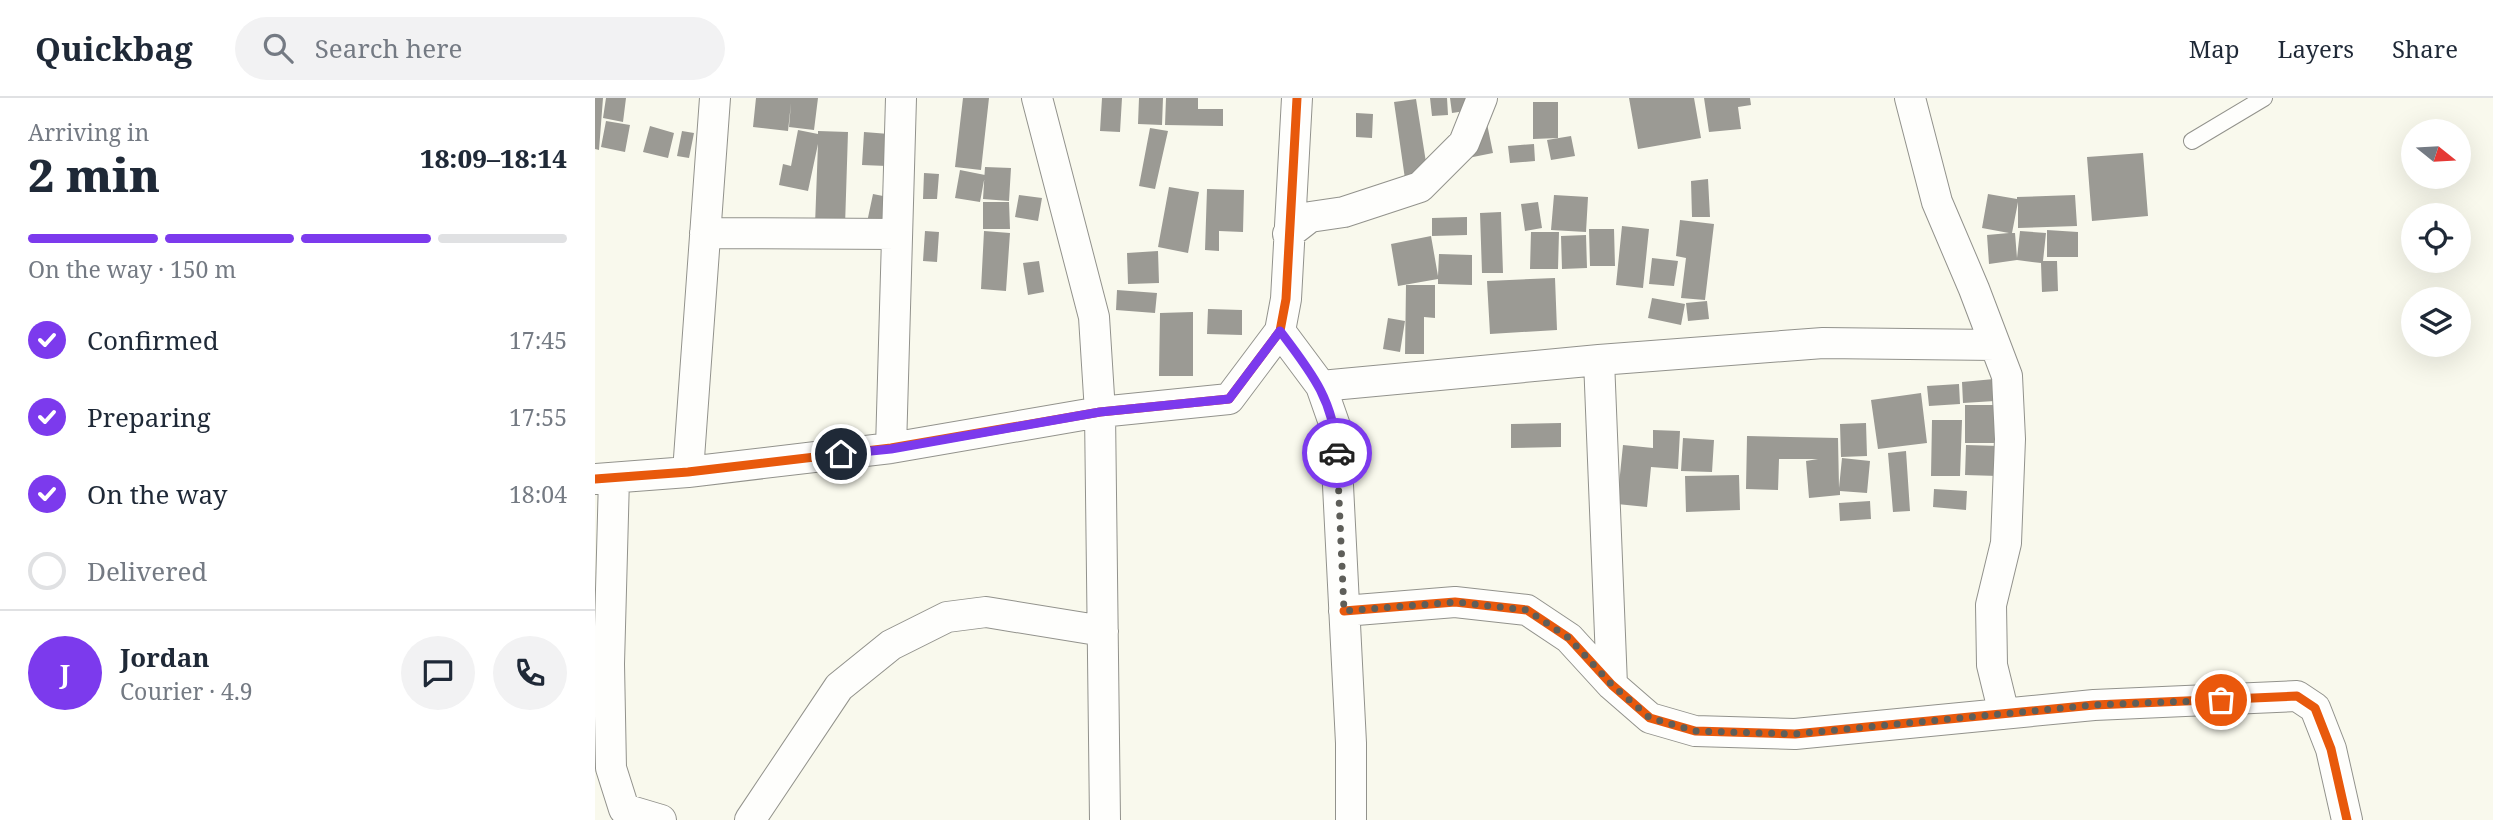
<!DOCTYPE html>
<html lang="en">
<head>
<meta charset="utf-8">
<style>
	:root { --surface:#fff; --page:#f2f2f3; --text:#1f2937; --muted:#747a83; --line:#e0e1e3; --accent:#7c3aed }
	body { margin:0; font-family:"Noto Serif",serif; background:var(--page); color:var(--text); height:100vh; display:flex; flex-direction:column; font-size:26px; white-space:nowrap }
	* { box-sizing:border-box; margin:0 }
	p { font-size:23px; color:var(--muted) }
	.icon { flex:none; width:38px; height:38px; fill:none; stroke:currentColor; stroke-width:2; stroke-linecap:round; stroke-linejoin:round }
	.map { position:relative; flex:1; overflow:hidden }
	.details { display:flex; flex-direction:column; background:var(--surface); width:595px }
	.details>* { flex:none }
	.needle { width:46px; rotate:108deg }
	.buttons { position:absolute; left:1806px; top:21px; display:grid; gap:14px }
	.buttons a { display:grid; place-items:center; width:70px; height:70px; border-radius:50%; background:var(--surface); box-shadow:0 7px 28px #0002; font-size:35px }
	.pin { position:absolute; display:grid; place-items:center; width:60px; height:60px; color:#fff; margin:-30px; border:4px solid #fff; border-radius:50%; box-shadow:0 2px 7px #0007 }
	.courier { position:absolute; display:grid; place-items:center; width:70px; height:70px; margin:-35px; border:5px solid #7c3aed; border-radius:50%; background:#fff; color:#222; box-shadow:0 2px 9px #0007 }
	.head em { font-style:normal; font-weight:800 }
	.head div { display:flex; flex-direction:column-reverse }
	.head { display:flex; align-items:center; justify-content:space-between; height:119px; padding:0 28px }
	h1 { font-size:46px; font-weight:800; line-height:52px }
	.bar { display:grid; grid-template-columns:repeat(4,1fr); gap:10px 7px; align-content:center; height:84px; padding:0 28px }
	.bar i { height:9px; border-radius:5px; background:var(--line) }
	.bar .current { background:var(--accent) }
	.bar p { grid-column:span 4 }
	.line { display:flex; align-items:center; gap:18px; padding:0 28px; border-top:2px solid var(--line) }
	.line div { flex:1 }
	.round { display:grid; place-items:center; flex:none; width:74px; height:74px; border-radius:37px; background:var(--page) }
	ol { padding:0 28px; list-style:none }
	li { display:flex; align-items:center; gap:21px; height:77px }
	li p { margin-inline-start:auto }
	li .icon { padding:7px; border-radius:50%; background:var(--accent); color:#fff; stroke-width:4 }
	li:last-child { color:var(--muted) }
	li i { width:38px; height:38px; border:4px solid var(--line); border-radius:50% }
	header { display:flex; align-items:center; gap:42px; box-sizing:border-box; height:98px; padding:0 35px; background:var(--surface); border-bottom:2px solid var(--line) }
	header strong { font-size:33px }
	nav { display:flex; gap:38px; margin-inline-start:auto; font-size:24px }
	.search { width:490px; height:63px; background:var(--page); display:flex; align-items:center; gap:18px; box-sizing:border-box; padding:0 24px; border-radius:38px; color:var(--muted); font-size:26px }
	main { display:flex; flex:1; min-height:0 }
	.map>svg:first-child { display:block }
	.building { fill:#9b9a94 }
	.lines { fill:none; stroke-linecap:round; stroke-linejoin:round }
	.lane-casing { stroke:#92928c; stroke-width:18 }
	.street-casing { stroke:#92928c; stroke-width:32 }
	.lane { stroke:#fefefc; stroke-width:16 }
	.street { stroke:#fefefc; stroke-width:30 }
	.cycleway-casing { stroke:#fff; stroke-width:13 }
	.cycleway { stroke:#e8590c; stroke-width:9 }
	.done { stroke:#5e5e59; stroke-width:7; stroke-dasharray:0 12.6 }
	.route { stroke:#7c3aed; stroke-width:9 }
</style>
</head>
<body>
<header>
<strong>Quickbag</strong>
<div class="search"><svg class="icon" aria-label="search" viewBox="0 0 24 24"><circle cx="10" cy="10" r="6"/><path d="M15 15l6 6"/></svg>Search here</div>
<nav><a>Map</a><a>Layers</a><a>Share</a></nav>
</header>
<main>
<section class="details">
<div class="head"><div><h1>2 min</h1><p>Arriving in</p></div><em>18:09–18:14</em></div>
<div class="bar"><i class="current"></i><i class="current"></i><i class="current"></i><i></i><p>On the way · 150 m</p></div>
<ol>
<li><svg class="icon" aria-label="check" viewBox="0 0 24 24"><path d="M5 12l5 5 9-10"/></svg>Confirmed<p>17:45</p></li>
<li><svg class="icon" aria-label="check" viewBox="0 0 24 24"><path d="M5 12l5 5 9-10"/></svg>Preparing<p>17:55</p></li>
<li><svg class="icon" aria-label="check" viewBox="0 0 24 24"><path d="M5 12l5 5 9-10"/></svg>On the way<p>18:04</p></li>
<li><i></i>Delivered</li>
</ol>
<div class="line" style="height:126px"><b class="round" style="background:var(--accent);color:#fff">J</b><div><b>Jordan</b><p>Courier · 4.9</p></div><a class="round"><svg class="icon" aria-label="chat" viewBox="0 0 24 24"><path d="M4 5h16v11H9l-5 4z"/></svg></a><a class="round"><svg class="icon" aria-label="phone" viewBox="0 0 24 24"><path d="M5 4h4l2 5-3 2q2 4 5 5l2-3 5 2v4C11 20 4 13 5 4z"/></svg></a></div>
</section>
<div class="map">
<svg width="1898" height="722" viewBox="0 0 1898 722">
	<rect width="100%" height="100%" fill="#f9f9ed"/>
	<!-- building -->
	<path class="building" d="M0,0h8l-4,52 -4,-1z
		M11,0h20l-3,24 -20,-4z
		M161,0h62l-4,32 -25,-3 2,-24 -3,28 -35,-4z
		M368,0h26l-8,72 -26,-3z
		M507,0h20l-2,34 -20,-1z
		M544,0h24l-1,27 -24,-1z
		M571,0h32v11h25v17l-58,-1z
		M835,0h17l1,17 -16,1z
		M855,0h20l2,12 -20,3z
		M1034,0h65l7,40 -63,11z
		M1109,0h46l1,7 -13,2 3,22 -32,3z
		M821,1l12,76 -23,4 -11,-77z
		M938,4h25v36l-25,1z
		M889,11l9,44 -25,5 -9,-44z
		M761,15l17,1 -1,24 -16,-1z
		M11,23l24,4 -5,27 -24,-5z
		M55,28l24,7 -6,25 -25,-6z
		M555,30l18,3 -13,58 -16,-3z
		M203,32l20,4v-3l30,1 -3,94 -30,-1 3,-81 -10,47 -29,-6 4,-21 8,2z
		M87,33l12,2 -5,25 -12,-2z
		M269,34l25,2 -2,32 -25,-1z
		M976,38l4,20 -24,4 -4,-20z
		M939,46l1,17 -25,2 -2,-17z
		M1548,55l5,63 -56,5 -5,-64z
		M390,69l26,1 -2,33 -26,-2z
		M365,72l25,5 -5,27 -25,-4z
		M329,75l15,1 -2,25h-14z
		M1113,81l2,38h-18l-1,-36z
		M574,89l30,5 -11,61 -30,-6z
		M612,91l37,1 -1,42 -24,-1v20l-14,-1z
		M278,96l15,3 -7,33 -15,-3z
		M1393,96l29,5v-2l58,-2 2,31 -59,2v-26l-6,31h3l2,25 3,-27 26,2 -3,28h14l1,30 -16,1 -1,-29 -24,-3 -28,4 -2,-29 22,-2 -27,-5z
		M424,97l23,3 -4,23 -23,-4z
		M959,97l34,2 -2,35 -35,-2z
		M388,104h26l1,27h-27z
		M943,104l4,26 -17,3 -4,-27z
		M906,114l2,61h-21l-2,-60z
		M872,119v18l-35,1v-18z
		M1085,122l34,4 -9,76 -24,-2 5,-40 -10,-2z
		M1027,128l27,3 -6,59 -27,-3z
		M994,131h25l1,37h-25z
		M1452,132l31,2v25h-31z
		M330,133l14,1 -2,30 -14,-1z
		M389,133l26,2 -4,58 -25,-2z
		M936,134h28l-1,37h-28z
		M991,137l1,33 -25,1 -1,-33z
		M836,138l7,40 1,-22 33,1v30l-34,-1v-5l-40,7 -7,-42z
		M563,153l1,32 -31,1 -1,-31z
		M1057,160l26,3 -4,25 -25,-2z
		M444,163l5,31 -16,3 -5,-32z
		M960,180l2,52 -67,4 -3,-53z
		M811,187h29v33l-11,-1v37h-19z
		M522,192l40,3 -2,20 -39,-3z
		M1057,200l33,6 -4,21 -33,-7z
		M1112,203l2,18 -21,2 -2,-18z
		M613,211l34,1v25l-35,-1z
		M598,214v64h-34l1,-63z
		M793,220l17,3 -5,31 -17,-3z
		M1399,281l1,22 -32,2 -1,-21z
		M1364,286l1,20 -31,2 -2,-20z
		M1326,295l6,50 -49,6 -7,-49z
		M1370,307h32v38h-32z
		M1337,322h30l-2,56h-29z
		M966,325v24l-50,1v-24z
		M1271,325l1,33 -26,1 -1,-33z
		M1058,332l27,1 -2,38 -27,-2 -4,40 -30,-3 6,-59 30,3z
		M1152,338l91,2 1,50 3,-30 28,3 -3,32 -27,-2v4l-31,3 -3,-37 12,-2h-39l-1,31 -32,-1z
		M1088,340l31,2 -2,32 -31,-1z
		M1371,347l33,1 -1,30 -33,-1z
		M1311,353l4,60 -17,1 -5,-59z
		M1144,377l1,35 -54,2 -1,-36z
		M1339,391l33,2 -1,19 -33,-3z
		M1275,403l1,18 -31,2 -1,-18z"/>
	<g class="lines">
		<!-- lane casing -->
		<g class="lane-casing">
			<path id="lane" d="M1597,43l72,-43"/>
		</g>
		<!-- street casing -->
		<g class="street-casing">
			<path id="street" d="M442,0l57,219 6,95 5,408
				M1315,0l27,104 37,87 33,87 3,63 -4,104 -15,62 1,60 12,49
				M110,135l192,1
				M693,136l22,-17 34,-5 76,-25 44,-44 18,-45
				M685,233l41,55 14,40 16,317v77
				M1004,262l13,325
				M726,288l278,-26 224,-17 172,2
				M296,350l10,-350
				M93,374l27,-374
				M0,381l93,-7 203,-24 209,-36 129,-13 51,-68 6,-32 11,-201
				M749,513l111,-9 72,8 42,28 43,47 38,33 45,13 100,3 299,-29 203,-9 18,12 16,41 16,71
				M0,566h14l5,-186
				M14,566l2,104 13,41 37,11
				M155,722l89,-133 52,-42 56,-28 39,-5 117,19"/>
		</g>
		<!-- lane -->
		<use href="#lane" class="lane"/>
		<!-- street -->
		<use href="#street" class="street"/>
		<!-- cycleway casing -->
		<g class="cycleway-casing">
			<path id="cycleway" d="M0,381l93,-7 203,-24 209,-36 129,-13 51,-68 6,-32 11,-201
				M749,513l111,-9 72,8 42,28 43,47 38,33 45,13 100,3 299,-29 203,-9 18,12 16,41 16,71"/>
		</g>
		<!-- cycleway -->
		<use href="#cycleway" class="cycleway"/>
	</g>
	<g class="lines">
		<!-- done -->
		<path class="done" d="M742,355l7,158 111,-9 72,8 42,28 43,47 38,33 45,13 100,3 299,-29 127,-5"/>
		<!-- route -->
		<path class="route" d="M246,356l50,-5 209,-37 129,-13 51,-68c31,41 54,69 57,122"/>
	</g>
</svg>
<div class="buttons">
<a><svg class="needle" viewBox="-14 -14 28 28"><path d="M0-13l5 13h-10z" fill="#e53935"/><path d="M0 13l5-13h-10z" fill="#747a83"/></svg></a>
<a><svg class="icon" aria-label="locate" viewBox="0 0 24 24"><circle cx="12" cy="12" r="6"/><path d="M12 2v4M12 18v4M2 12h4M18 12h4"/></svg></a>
<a><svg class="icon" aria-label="layers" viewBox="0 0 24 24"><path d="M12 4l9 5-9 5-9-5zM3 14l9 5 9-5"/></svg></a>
</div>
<div class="pin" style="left:1626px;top:602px;background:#ea580c"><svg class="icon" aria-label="bag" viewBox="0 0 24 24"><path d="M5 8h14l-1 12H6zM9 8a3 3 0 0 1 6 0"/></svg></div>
<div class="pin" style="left:246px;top:356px;background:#1f2937"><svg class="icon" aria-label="home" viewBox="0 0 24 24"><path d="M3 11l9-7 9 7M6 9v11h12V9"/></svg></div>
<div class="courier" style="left:742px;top:355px"><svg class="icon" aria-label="car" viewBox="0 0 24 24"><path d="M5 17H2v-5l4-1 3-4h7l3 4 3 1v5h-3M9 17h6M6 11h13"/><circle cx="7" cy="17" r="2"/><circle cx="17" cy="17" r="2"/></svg></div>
</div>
</main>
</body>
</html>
